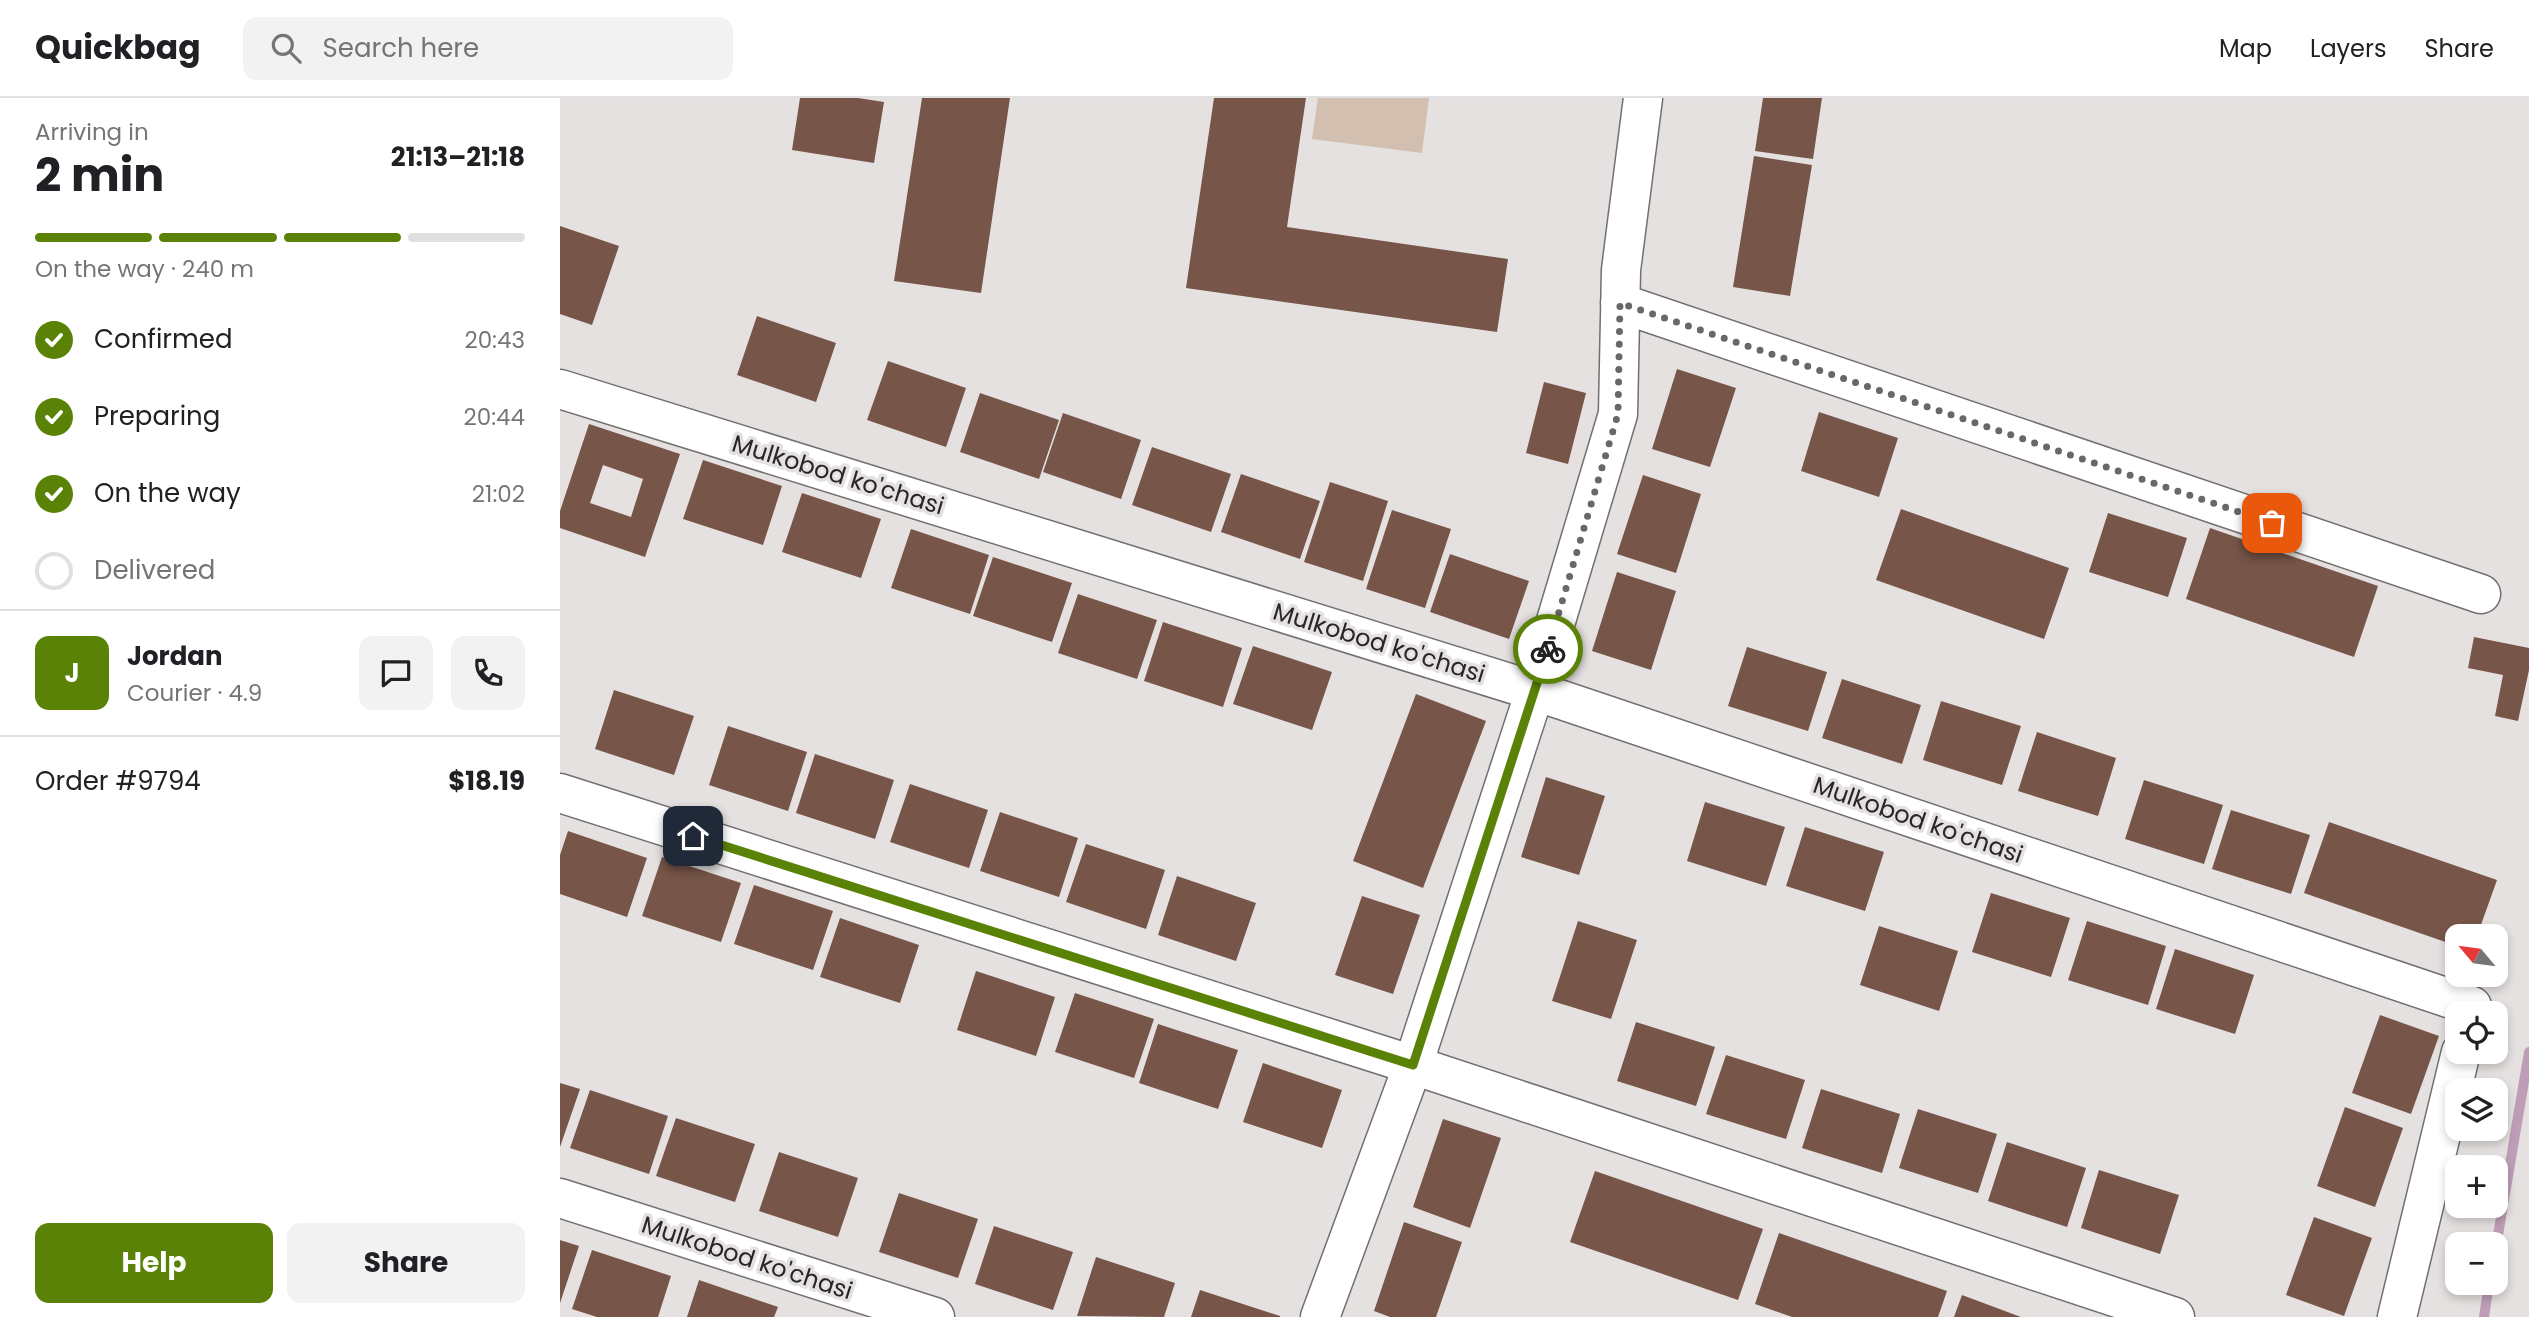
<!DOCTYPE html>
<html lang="en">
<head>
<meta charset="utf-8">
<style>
	:root { --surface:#fff; --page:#f2f2f2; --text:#202124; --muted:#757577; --line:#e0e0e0; --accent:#598206 }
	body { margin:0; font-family:Poppins,sans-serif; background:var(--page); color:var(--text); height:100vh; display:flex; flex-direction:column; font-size:26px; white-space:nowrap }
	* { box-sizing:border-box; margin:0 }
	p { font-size:23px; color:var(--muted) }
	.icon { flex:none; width:38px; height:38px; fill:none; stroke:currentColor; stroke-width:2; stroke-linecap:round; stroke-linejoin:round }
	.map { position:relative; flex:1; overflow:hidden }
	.panel { display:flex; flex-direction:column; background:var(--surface); width:560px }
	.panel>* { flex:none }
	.needle { width:46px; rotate:299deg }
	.buttons { position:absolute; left:1885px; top:826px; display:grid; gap:14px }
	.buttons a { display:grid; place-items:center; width:63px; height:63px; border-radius:14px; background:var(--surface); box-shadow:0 4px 10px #0003; font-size:35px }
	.pin { position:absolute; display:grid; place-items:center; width:60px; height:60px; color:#fff; margin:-30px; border-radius:14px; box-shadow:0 4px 10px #0006 }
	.courier { position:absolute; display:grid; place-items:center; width:70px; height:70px; margin:-35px; border:5px solid #598206; border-radius:50%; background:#fff; color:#222; box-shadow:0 2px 9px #0007 }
	.summary em { font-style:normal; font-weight:700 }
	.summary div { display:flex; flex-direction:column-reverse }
	.summary { display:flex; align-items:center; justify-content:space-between; height:119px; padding:0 35px }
	h1 { font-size:46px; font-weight:700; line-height:52px }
	.bar { display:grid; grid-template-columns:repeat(4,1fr); gap:10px 7px; align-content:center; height:84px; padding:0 35px }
	.bar i { height:9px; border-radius:5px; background:var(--line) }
	.bar .on { background:var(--accent) }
	.bar p { grid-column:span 4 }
	.line { display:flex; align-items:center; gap:18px; padding:0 35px; border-top:2px solid var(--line) }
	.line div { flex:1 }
	.round { display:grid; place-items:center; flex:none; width:74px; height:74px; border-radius:14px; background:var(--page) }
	ol { padding:0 35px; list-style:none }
	li { display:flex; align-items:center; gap:21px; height:77px }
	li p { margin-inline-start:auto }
	li .icon { padding:7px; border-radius:50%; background:var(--accent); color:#fff; stroke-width:4 }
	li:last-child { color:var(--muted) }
	li i { width:38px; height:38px; border:4px solid var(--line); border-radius:50% }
	.cta { display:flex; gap:14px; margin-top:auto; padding:14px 35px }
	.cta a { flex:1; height:80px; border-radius:14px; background:var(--accent); color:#fff; font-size:28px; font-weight:700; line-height:80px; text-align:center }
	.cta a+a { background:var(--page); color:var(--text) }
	header { display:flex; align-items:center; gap:42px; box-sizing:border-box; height:98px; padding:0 35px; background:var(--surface); border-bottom:2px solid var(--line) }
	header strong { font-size:33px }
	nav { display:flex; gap:38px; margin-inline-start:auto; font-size:24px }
	.search { width:490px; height:63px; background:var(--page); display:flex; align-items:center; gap:18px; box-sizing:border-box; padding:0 24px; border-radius:14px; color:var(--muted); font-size:26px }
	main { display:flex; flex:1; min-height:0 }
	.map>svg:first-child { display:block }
	.green { fill:#d2bfaf }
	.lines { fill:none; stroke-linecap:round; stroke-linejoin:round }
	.stream { stroke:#be9eb6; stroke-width:10 }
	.building { fill:#775549; fill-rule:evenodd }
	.minor-casing { stroke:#736f6f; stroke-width:41 }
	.minor { stroke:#fff; stroke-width:38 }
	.done { stroke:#6a6767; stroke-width:7; stroke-dasharray:0 12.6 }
	.route { stroke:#598206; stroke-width:9 }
	.labels { text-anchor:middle; stroke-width:7; stroke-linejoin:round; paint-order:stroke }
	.street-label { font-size:24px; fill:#272525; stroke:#e6e1e1 }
</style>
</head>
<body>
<header>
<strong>Quickbag</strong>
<div class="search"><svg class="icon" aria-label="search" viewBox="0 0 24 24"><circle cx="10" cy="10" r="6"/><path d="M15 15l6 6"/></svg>Search here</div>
<nav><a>Map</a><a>Layers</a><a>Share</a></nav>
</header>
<main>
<section class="panel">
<div class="summary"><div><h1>2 min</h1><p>Arriving in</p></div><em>21:13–21:18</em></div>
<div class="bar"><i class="on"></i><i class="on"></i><i class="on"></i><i></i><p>On the way · 240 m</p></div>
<ol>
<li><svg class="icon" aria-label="check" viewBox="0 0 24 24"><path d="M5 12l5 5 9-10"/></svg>Confirmed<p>20:43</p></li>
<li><svg class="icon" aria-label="check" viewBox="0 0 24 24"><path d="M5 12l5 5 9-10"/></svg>Preparing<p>20:44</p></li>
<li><svg class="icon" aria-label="check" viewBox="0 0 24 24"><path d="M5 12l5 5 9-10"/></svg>On the way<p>21:02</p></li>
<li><i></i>Delivered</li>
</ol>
<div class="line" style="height:126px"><b class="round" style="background:var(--accent);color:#fff">J</b><div><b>Jordan</b><p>Courier · 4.9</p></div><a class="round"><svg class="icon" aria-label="chat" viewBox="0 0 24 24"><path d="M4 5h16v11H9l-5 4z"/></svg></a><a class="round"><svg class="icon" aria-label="phone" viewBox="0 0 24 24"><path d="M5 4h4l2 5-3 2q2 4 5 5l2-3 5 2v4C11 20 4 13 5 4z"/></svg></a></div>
<div class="line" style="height:91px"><div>Order #9794</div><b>$18.19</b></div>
<div class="cta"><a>Help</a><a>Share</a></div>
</section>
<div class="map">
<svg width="1969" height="1219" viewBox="0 0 1969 1219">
	<rect width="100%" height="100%" fill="#e6e1e1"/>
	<!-- green -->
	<path class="green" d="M758,0h111l-7,55 -110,-14z"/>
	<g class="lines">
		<!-- stream -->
		<path class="stream" d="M1936,1149l33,-195
			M1924,1219l5,-34"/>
	</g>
	<!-- building -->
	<path class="building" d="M240,0h58l26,4 -10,61 -82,-13z
		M362,0h88l-29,195 -87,-12z
		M654,0h92l-19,129 221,32 -11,73 -311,-44z
		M1203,0h59l-9,61 -58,-8z
		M1194,58l58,9 -22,131 -57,-9z
		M0,128l59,20 -27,79 -32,-11z
		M197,218l79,27 -20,59 -79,-27z
		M328,263l78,27 -20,59 -79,-27z
		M1117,271l59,19 -26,79 -58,-18z
		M984,284l42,11 -18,71 -42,-11z
		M420,295l79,27 -20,59 -79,-27z
		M1259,314l79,26 -19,59 -78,-26z
		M503,315l78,27 -20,59 -78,-27z
		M29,326l91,30 -35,103 -85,-29v-17zM43,367l40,14 -12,38 -41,-14z
		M592,349l79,27 -20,58 -79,-27z
		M143,362l79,26 -19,59 -80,-26z
		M681,376l79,27 -20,58 -79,-27z
		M1083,377l58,19 -25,79 -59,-19z
		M770,384l58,19 -25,80 -59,-19z
		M242,395l79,26 -20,59 -79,-26z
		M1341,411l168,59 -25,71 -168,-59z
		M832,412l59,19 -26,79 -59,-19z
		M1548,415l79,25 -19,59 -79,-25z
		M1650,430l168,58 -24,71 -168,-58z
		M351,431l78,26 -19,59 -79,-26z
		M890,456l79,27 -20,58 -79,-27z
		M433,459l79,26 -20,59 -79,-26z
		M1057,474l59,19 -25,79 -59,-19z
		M518,496l79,26 -20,59 -79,-26z
		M603,524l79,26 -19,59 -79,-26z
		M1914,539l55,11v22l-11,51 -23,-5 8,-41 -35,-7z
		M693,548l79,26 -20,58 -79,-26z
		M1187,549l80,25 -19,59 -80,-25z
		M1282,581l79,26 -19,59 -80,-26z
		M54,592l80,26 -20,59 -79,-26z
		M856,596l70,27 -63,167 -70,-27z
		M1381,603l80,25 -19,59 -79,-25z
		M168,628l79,26 -19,59 -79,-26z
		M1477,634l79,26 -18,58 -80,-25z
		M255,656l79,26 -19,59 -79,-26z
		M986,679l59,19 -26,79 -58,-18z
		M1584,682l79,25 -19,59 -79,-25z
		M350,686l78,26 -19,58 -79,-26z
		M1145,704l80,25 -19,59 -79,-25z
		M1671,712l79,25 -19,59 -79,-25z
		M440,714l78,26 -19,59 -79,-26z
		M1769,724l168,58 -20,56h-20v10l-153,-53z
		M1245,729l79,25 -19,59 -79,-25z
		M8,733l79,27 -20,59 -67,-23v-39z
		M526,746l79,26 -19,59 -80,-27z
		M102,759l79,26 -20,59 -79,-26z
		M617,778l79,27 -20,58 -78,-26z
		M194,787l79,26 -20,59 -79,-26z
		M1431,795l79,25 -19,59 -79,-25z
		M802,798l58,19 -27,79 -58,-19z
		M280,820l79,27 -19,58 -80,-26z
		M1018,823l59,19 -26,79 -59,-18z
		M1527,823l79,25 -18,59 -80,-25z
		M1319,828l79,25 -19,60 -79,-26z
		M1615,851l79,26 -19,59 -79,-25z
		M416,873l79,26 -19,59 -79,-26z
		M515,895l79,26 -20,59 -79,-26z
		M1820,917l59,21 -28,78 -59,-21z
		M1076,924l79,25 -19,59 -79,-25z
		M598,926l80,26 -20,59 -79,-26z
		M1166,957l79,25 -19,59 -80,-25z
		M703,965l79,27 -20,58 -79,-26z
		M0,985l20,6 -20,58z
		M1261,991l79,25 -18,59 -80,-25z
		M30,992l78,26 -19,58 -79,-26z
		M1785,1009l58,21 -28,79 -58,-21z
		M1358,1011l79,25 -19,59 -79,-25z
		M116,1020l79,26 -20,58 -79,-26z
		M883,1021l58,19 -31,90 -57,-21z
		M1447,1044l79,26 -19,59 -79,-26z
		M219,1054l79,26 -20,59 -79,-26z
		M1539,1072l80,25 -19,59 -79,-26z
		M1035,1073l168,58 -25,71 -168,-58z
		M339,1095l79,26 -20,59 -79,-26z
		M1754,1119l58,21 -28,78 -58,-21z
		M844,1124l58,20 -26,75h-46l-16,-6z
		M434,1128l79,26 -20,58 -78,-26z
		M1219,1135l168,58 -9,26h-146l-37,-13z
		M0,1142l19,6 -19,57z
		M32,1152l79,26 -13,41h-61l-25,-8z
		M536,1159l79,26 -11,34 -87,-1z
		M139,1182l79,27 -4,10h-87z
		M640,1192l80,26v1h-89z
		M1402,1197l59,22h-67z"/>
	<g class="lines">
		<!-- minor casing -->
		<g class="minor-casing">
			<path id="minor" d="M1060,205l861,291
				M0,291l975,302 937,315 -2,7
				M0,695l853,272 762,252
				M0,1100l375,119
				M760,1219l93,-252 122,-374 83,-277 3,-144 22,-172
				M1837,1219l64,-265"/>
		</g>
		<!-- minor -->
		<use href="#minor" class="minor"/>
	</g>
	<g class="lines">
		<!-- done -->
		<path class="done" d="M988,551l70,-235 2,-111 652,220"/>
		<!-- route -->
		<path class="route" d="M133,738l720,229 135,-416"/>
	</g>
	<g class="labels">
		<!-- street labels -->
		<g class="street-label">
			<text transform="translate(278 377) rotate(17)" y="8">Mulkobod ko'chasi</text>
			<text transform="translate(819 545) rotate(17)" y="8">Mulkobod ko'chasi</text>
			<text transform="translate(1358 722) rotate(19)" y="8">Mulkobod ko'chasi</text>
			<text transform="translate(187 1160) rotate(18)" y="8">Mulkobod ko'chasi</text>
		</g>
	</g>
</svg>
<div class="buttons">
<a><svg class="needle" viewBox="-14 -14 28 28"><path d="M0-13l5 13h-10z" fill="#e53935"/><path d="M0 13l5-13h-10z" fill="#757577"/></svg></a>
<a><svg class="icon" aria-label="locate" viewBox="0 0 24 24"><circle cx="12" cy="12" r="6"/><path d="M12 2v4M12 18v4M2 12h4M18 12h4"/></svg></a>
<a><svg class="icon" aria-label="layers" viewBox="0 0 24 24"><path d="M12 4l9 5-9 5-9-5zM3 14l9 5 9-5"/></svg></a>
<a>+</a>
<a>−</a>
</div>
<div class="pin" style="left:1712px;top:425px;background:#ea580c"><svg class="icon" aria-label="bag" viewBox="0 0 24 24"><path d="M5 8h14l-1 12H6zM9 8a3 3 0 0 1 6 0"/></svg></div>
<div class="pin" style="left:133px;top:738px;background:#1f2937"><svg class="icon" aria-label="home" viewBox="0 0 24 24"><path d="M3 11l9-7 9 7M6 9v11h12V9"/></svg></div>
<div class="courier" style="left:988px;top:551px"><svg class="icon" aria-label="bike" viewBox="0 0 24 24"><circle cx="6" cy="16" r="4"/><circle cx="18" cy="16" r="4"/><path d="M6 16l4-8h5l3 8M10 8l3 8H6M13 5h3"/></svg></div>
</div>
</main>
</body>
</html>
